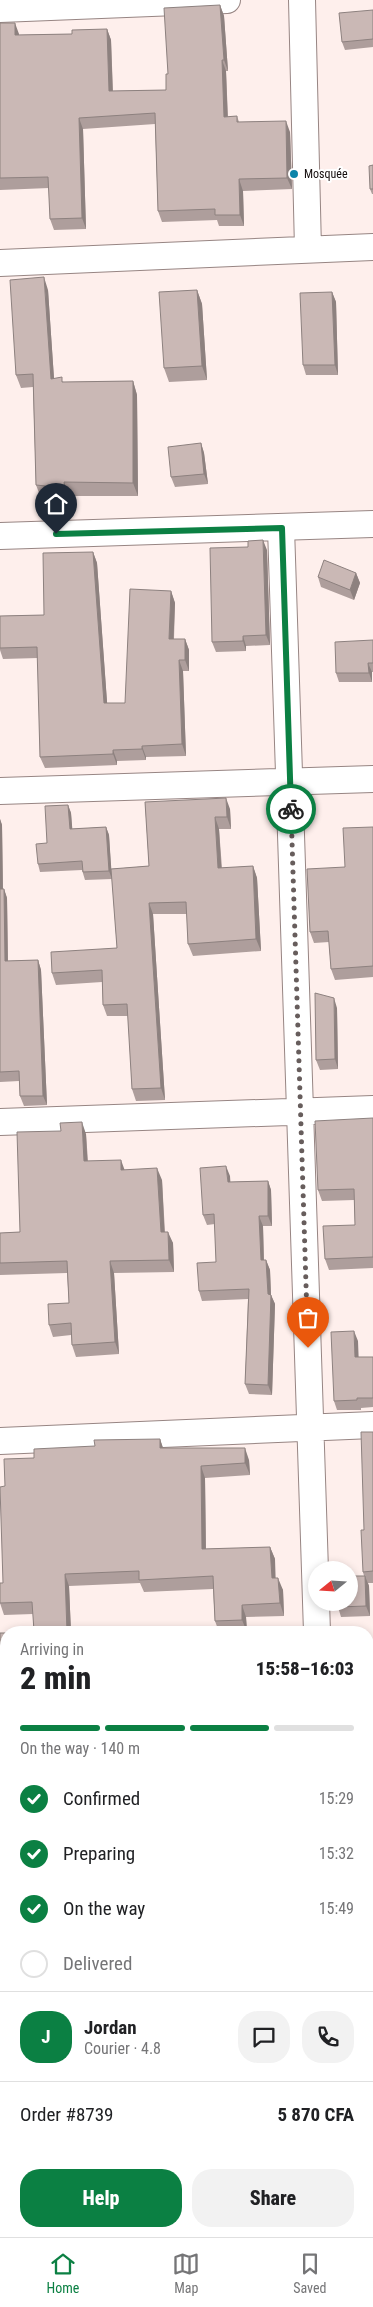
<!DOCTYPE html>
<html lang="en">
<head>
<meta charset="utf-8">
<style>
	:root { --surface:#fff; --page:#f2f2f2; --text:#202124; --muted:#757577; --line:#e0e0e0; --accent:#0b8043 }
	body { margin:0; font-family:"Roboto Condensed",sans-serif; background:var(--page); color:var(--text); height:100vh; display:flex; flex-direction:column; font-size:19px; white-space:nowrap }
	* { box-sizing:border-box; margin:0 }
	p { font-size:16px; color:var(--muted) }
	.icon { flex:none; width:28px; height:28px; fill:none; stroke:currentColor; stroke-width:2; stroke-linecap:round; stroke-linejoin:round }
	.map { position:relative; flex:1; overflow:hidden }
	.side { position:absolute; left:0px; top:1626px; width:374px; height:611px; display:flex; flex-direction:column; background:var(--surface); border-radius:20px 20px 0 0; box-shadow:0 2px 8px #0003 }
	.side>* { flex:none }
	.needle { width:32px; rotate:252deg }
	.controls { position:absolute; left:308px; top:1561px; display:grid; gap:10px }
	.controls a { display:grid; place-items:center; width:50px; height:50px; border-radius:50%; background:var(--surface); box-shadow:0 2px 8px #0003; font-size:25px }
	.pin { position:absolute; display:grid; place-items:center; width:42px; height:42px; color:#fff; margin:-51px -21px; border-radius:50% 50% 50% 0; rotate:-45deg; box-shadow:0 0 5px #0007 }
	.pin .icon { rotate:45deg }
	.courier { position:absolute; display:grid; place-items:center; width:50px; height:50px; margin:-25px; border:4px solid #0b8043; border-radius:50%; background:#fff; color:#222; box-shadow:0 1px 6px #0007 }
	.head em { font-style:normal; font-weight:800 }
	.head div { display:flex; flex-direction:column-reverse }
	.head { display:flex; align-items:center; justify-content:space-between; height:85px; padding:0 20px }
	h1 { font-size:32px; font-weight:800; line-height:38px }
	.bar { display:grid; grid-template-columns:repeat(4,1fr); gap:8px 5px; align-content:center; height:60px; padding:0 20px }
	.bar i { height:6px; border-radius:4px; background:var(--line) }
	.bar .current { background:var(--accent) }
	.bar p { grid-column:span 4 }
	.line { display:flex; align-items:center; gap:12px; padding:0 20px; border-top:1px solid var(--line) }
	.line div { flex:1 }
	.round { display:grid; place-items:center; flex:none; width:52px; height:52px; border-radius:20px; background:var(--page) }
	ol { padding:0 20px; list-style:none }
	li { display:flex; align-items:center; gap:15px; height:55px }
	li p { margin-inline-start:auto }
	li .icon { padding:5px; border-radius:50%; background:var(--accent); color:#fff; stroke-width:4 }
	li:last-child { color:var(--muted) }
	li i { width:28px; height:28px; border:2px solid var(--line); border-radius:50% }
	.cta { display:flex; gap:10px; margin-top:auto; padding:10px 20px }
	.cta a { flex:1; height:58px; border-radius:20px; background:var(--accent); color:#fff; font-size:20px; font-weight:800; line-height:58px; text-align:center }
	.cta a+a { background:var(--page); color:var(--text) }
	.tab-bar { display:flex; justify-content:space-around; align-items:center; height:70px; border-top:1px solid var(--line); background:var(--surface); font-size:14px; color:var(--muted) }
	.tab-bar a { display:grid; justify-items:center; gap:2px }
	.tab-bar .current { color:var(--accent) }
	.map>svg:first-child { display:block }
	.lines { fill:none; stroke-linecap:round; stroke-linejoin:round }
	.minor-casing { stroke:#978583; stroke-width:28 }
	.minor { stroke:#fff; stroke-width:26 }
	.wall { fill:#ae9e9c }
	.shaded-wall { fill:#8d817f }
	.building { fill:#cab8b5; stroke:#8d817f }
	.done { stroke:#675d5c; stroke-width:5; stroke-dasharray:0 9 }
	.route { stroke:#0b8043; stroke-width:6 }
	.poi-dot { fill:#0b84a9; stroke:#fff; stroke-width:2 }
	.labels { text-anchor:middle; stroke-width:4; stroke-linejoin:round; paint-order:stroke }
	.poi-label { font-size:12px; fill:#150e0e; stroke:#fff; text-anchor:start }
</style>
</head>
<body>
<div class="map">
<svg width="373" height="2237" viewBox="0 0 373 2237">
	<rect width="100%" height="100%" fill="#feefec"/>
	<g class="lines">
		<!-- minor casing -->
		<g class="minor-casing">
			<path id="minor" d="M302,0l6,249
				M0,9l227,-9
				M0,263l373,-16
				M281,528l36,1104
				M0,536l373,-12
				M0,791l373,-12
				M0,1122l373,-13
				M0,1441l373,-16
				M368,1741h5
				M0,1754h6
				M368,2052h5
				M0,2064l6,-1
				M336,2231l1,6"/>
		</g>
		<!-- minor -->
		<use href="#minor" class="minor"/>
	</g>
	<!-- wall -->
	<path class="wall" d="M220,5l4,11 4,55h-2l2,46 9,-1 2,6 51,10 2,57 -49,2 1,35h-25l-2,-6 -55,2 -4,-11 -3,-87 -72,5 3,100 -32,1 -4,-11 -1,-31 -49,2v-167l19,11v1l53,-1 35,-5 4,11 2,51 53,-1 2,-16z
		M373,10v37l-28,3 -3,-8z
		M373,165v29h-1l-2,-5z
		M48,290l6,89 10,3 69,-1 4,14 1,101h-69v5l-28,-3 -5,-13 -3,-98 -12,1 -5,-13z
		M197,290l5,14 5,76 -38,2 -5,-14z
		M332,292l4,10 2,73h-32l-3,-10z
		M201,443l3,10 4,31 -33,3 -4,-10z
		M267,550l3,95 -24,1v5l-30,1 -4,-10z
		M93,552l4,11 10,140h18l46,-112 4,12 -1,36h11l4,11v21h-6l3,85 -40,1v3l-29,1v4l-72,3 -5,-11 -2,-99 -35,1 -3,-9v-34l44,-1z
		M356,573l4,10 -6,17 -33,-13 -3,-10z
		M373,640v32h-1v10h-33l-3,-9z
		M145,802l85,7 1,20h-12l3,39 31,-2 4,12 4,73 -68,5 -5,-12 -1,-30h-34l12,186 -29,1 -4,-12 -4,-73h-21l-4,-11 -1,-23 -46,3 -4,-12 65,-25 -5,-69 -27,1 -3,-10 -42,2 -2,-8 9,-21 21,-38 3,8 1,16 34,-2 3,8 2,34 38,-3z
		M0,819l2,6 1,64h1l3,9 1,63 30,-1 3,10 6,135 -23,1 -4,-10 -1,-15 -19,1z
		M373,827v150l-38,3 -4,-11 -2,-27 -15,1 -4,-11 35,-65z
		M337,1008l1,61 -18,1 -4,-10z
		M373,1118v150l-44,2 -4,-11 30,-34 -1,-25 -32,1 -4,-11z
		M86,1134l2,27 74,19 3,52 8,11 1,29 -60,1 5,81 -43,3 -4,-12 -1,-10 -18,2 -4,-12 20,-22 -2,-30 -67,2v-42l20,-1z
		M230,1176v6l38,-1 3,9 1,36h-9l1,34h2l4,10 1,25 4,9 -3,91 -23,-1 -4,-10 3,-85 -46,2 -3,-10 17,-29 -1,-38 -8,1 -4,-10z
		M358,1341v16h15v50l-12,1v2h-24l-3,-9z
		M373,1432v151h-5l1,3 1,30 -29,1 -3,-10 26,-31 -1,-4 1,-42z
		M160,1439l3,9 86,12 1,15 -45,3 1,71 64,-2 5,12v19l8,12 1,26 -38,1 1,15h-28l-4,-11 -2,-32 -69,3 -4,-9 -71,3 2,46h30h-90l23,-1 -1,-17 -29,1 -4,-12v-20h3l2,-97 29,-28 61,-12z
		M0,1633h6v86l-2,-6 -1,-26h-3z
		M368,1794h5v163h-5z
		M368,2004h5v33l-5,1z"/>
	<!-- shaded-wall -->
	<path class="shaded-wall" d="M220,5l4,11 4,55 -4,-11z
		M15,23l4,11v13l-4,-12z
		M107,29l4,11 2,62 -4,-11z
		M222,60l4,11 2,57 -4,-11z
		M79,118l4,11 3,100 -4,-11z
		M286,121l4,11 2,57 -5,-11z
		M239,179l4,12 1,35 -4,-11z
		M44,277l4,13 7,103 -4,-14z
		M197,290l5,14 5,76 -5,-14z
		M332,292l4,10 2,73 -3,-10z
		M133,381l4,14 1,101 -5,-13z
		M201,443l3,10 4,31 -4,-10z
		M64,482l5,14v5l-4,-13z
		M263,540l4,10 3,95 -4,-10z
		M93,552l4,11 11,152 -4,-12z
		M356,573l4,10 -6,17 -4,-10z
		M171,591l4,12 -2,47 -4,-11z
		M243,636l3,10v5l-3,-10z
		M185,639l4,11v21l-4,-11z
		M179,660l4,11 3,85 -4,-12z
		M368,663l4,9v10l-3,-9z
		M142,746l4,11v3l-4,-11z
		M113,750l4,11v4l-4,-11z
		M226,798l4,11 1,20 -4,-12z
		M68,805l3,8 2,24 -3,-8z
		M215,817l4,12 3,51 -4,-12z
		M0,819l2,6 1,73 -3,-8z
		M106,827l3,8 3,44 -3,-8z
		M253,866l4,12 4,73 -5,-12z
		M4,889l3,9 1,73 -3,-10z
		M149,903l4,11 12,186 -4,-12z
		M38,960l3,10 6,135 -4,-9z
		M334,998l3,10 1,61 -3,-10z
		M82,1122l4,12 2,39 -4,-12z
		M121,1160l4,11 -4,-1z
		M226,1166l4,10 1,15 -3,-9z
		M157,1168l5,12 3,64 -4,-12z
		M268,1181l3,9 1,36 -4,-10z
		M259,1216l4,10 1,44 -3,-10z
		M168,1232l5,11 1,29 -5,-12z
		M266,1260l4,10 1,26v-1l4,9 -3,91 -4,-10v-91z
		M110,1261l4,12 5,81 -4,-12z
		M354,1331l4,10 1,26 -4,-10z
		M160,1439l4,12 -4,-3z
		M245,1448l4,12 1,15 -5,-12z
		M201,1466l4,12 1,83 -4,-12z
		M270,1547l5,12 1,31 -4,-12z
		M65,1574l4,12 2,46h-4z
		M365,1576l4,10 1,30 -4,-10z
		M278,1578l5,12 1,26 -4,-13z
		M242,1605l4,12 1,15 -5,-12z
		M371,1908l2,4v26z
		M16,2231h4v6h-4z
		M281,2231h3v6h-2z"/>
	<!-- building -->
	<path class="building" d="M220,5l4,55h-2l2,57 13,-1v6l49,-1 1,57 -48,1 1,36h-25v-6l-57,2 -3,-98 -76,5 3,100 -32,1 -2,-42 -48,1v-155h15v12l57,-1v-4l35,-1 2,62 57,-1v-16h2l-4,-66z
		M373,10v29l-31,3 -3,-29z
		M373,165v24h-3l-1,-23z
		M44,277l7,102 11,-2v5l71,-1v102l-69,-1 1,6 -29,-3 -3,-111 -17,1 -6,-95z
		M197,290l5,76 -38,2 -5,-76z
		M332,292l3,73h-32l-3,-72z
		M201,443l3,31 -33,3 -3,-30z
		M263,540l3,95 -23,1v5l-31,1 -2,-94 38,-1v-6z
		M93,552l11,151h21l5,-114 41,2 -2,48h16v21h-6l3,84 -40,2v3l-29,1v4l-73,3 -3,-110 -37,1v-32l44,-1 -1,-62z
		M324,560l32,13 -6,17 -32,-13z
		M373,640v23h-5l1,10h-33l-1,-31z
		M226,798l1,19h-12l3,51 35,-2 3,73 -68,5 -2,-42 -37,1 12,185 -29,1 -5,-85 -24,1 -1,-35 -50,3 -1,-21 66,-4 -6,-79 38,-3 -4,-64z
		M68,805l2,24 36,-2 3,44 -26,1 -1,-11 -44,3 -2,-20 11,-1 -2,-37z
		M373,827v139l-42,3 -3,-38 -18,1 -3,-63 38,-2 -2,-39z
		M0,889h4l1,72 33,-1 5,136h-23l-1,-25 -19,1z
		M315,993l19,5 1,61 -19,1z
		M373,1118v139l-48,2 -2,-33 32,-1 -1,-36 -36,1 -3,-69z
		M82,1122l2,39 37,-1v10l36,-2 4,64h7l1,28 -59,1 5,81 -43,3 -1,-22 -22,2 -1,-21 21,-1 -2,-42 -67,2v-30l20,-1 -3,-100 44,-1 -1,-8z
		M226,1166l2,16 40,-1v35h-9l2,44h5l2,34 3,1 -3,90 -23,-1 4,-95 -50,2 -2,-28 19,-1 -2,-48 -11,1 -3,-47z
		M354,1331l1,26h18v41h-16v2l-23,1 -3,-69z
		M361,1432h12v139l-10,1 -2,-42h3z
		M160,1439v9h85v15l-44,3 1,83 68,-2 2,31h6l2,25 -38,2v15l-27,1 -2,-45 -74,4v-9l-74,3 2,58h-56l23,-1 -2,-29 -32,1v-20h3l-3,-96 5,-1 -1,-27 30,-1v-9l61,-3 -1,-6z
		M349,1576h16l1,30 -28,1 -1,-5h12z
		M101,1631v1h-34z
		M0,1633h6v80h-2l-2,-39 -2,1z
		M368,1794h5v114h-2l2,36 -5,1z
		M368,2004h5v21l-5,-1z
		M0,2085h6v146h10v6h-16z
		M373,2213v24h-18l-1,-6h14v-17z
		M58,2231h223l1,6h-223z"/>
	<g class="lines">
		<!-- done -->
		<path class="done" d="M291,809l17,539"/>
		<!-- route -->
		<path class="route" d="M56,534l226,-6 9,281"/>
	</g>
	<!-- markers -->
	<circle class="poi-dot" cx="294" cy="174" r="5"/>
	<g class="labels">
		<!-- poi labels -->
		<g class="poi-label">
			<text x="304" y="178">Mosquée</text>
		</g>
	</g>
</svg>
<div class="controls">
<a><svg class="needle" viewBox="-14 -14 28 28"><path d="M0-13l5 13h-10z" fill="#e53935"/><path d="M0 13l5-13h-10z" fill="#757577"/></svg></a>
</div>
<div class="pin" style="left:308px;top:1348px;background:#ea580c"><svg class="icon" aria-label="bag" viewBox="0 0 24 24"><path d="M5 8h14l-1 12H6zM9 8a3 3 0 0 1 6 0"/></svg></div>
<div class="pin" style="left:56px;top:534px;background:#1f2937"><svg class="icon" aria-label="home" viewBox="0 0 24 24"><path d="M3 11l9-7 9 7M6 9v11h12V9"/></svg></div>
<div class="courier" style="left:291px;top:809px"><svg class="icon" aria-label="bike" viewBox="0 0 24 24"><circle cx="6" cy="16" r="4"/><circle cx="18" cy="16" r="4"/><path d="M6 16l4-8h5l3 8M10 8l3 8H6M13 5h3"/></svg></div>
<section class="side">
<div class="head"><div><h1>2 min</h1><p>Arriving in</p></div><em>15:58–16:03</em></div>
<div class="bar"><i class="current"></i><i class="current"></i><i class="current"></i><i></i><p>On the way · 140 m</p></div>
<ol>
<li><svg class="icon" aria-label="check" viewBox="0 0 24 24"><path d="M5 12l5 5 9-10"/></svg>Confirmed<p>15:29</p></li>
<li><svg class="icon" aria-label="check" viewBox="0 0 24 24"><path d="M5 12l5 5 9-10"/></svg>Preparing<p>15:32</p></li>
<li><svg class="icon" aria-label="check" viewBox="0 0 24 24"><path d="M5 12l5 5 9-10"/></svg>On the way<p>15:49</p></li>
<li><i></i>Delivered</li>
</ol>
<div class="line" style="height:90px"><b class="round" style="background:var(--accent);color:#fff">J</b><div><b>Jordan</b><p>Courier · 4.8</p></div><a class="round"><svg class="icon" aria-label="chat" viewBox="0 0 24 24"><path d="M4 5h16v11H9l-5 4z"/></svg></a><a class="round"><svg class="icon" aria-label="phone" viewBox="0 0 24 24"><path d="M5 4h4l2 5-3 2q2 4 5 5l2-3 5 2v4C11 20 4 13 5 4z"/></svg></a></div>
<div class="line" style="height:65px"><div>Order #8739</div><b>5 870 CFA</b></div>
<div class="cta"><a>Help</a><a>Share</a></div>
</section>
</div>
<nav class="tab-bar">
<a class="current"><svg class="icon" aria-label="home" viewBox="0 0 24 24"><path d="M3 11l9-7 9 7M6 9v11h12V9"/></svg>Home</a>
<a><svg class="icon" aria-label="map" viewBox="0 0 24 24"><path d="M3 6l6-2 6 2 6-2v14l-6 2-6-2-6 2zM9 4v14M15 6v14"/></svg>Map</a>
<a><svg class="icon" aria-label="saved" viewBox="0 0 24 24"><path d="M7 4h10v16l-5-4-5 4z"/></svg>Saved</a>
</nav>
</body>
</html>
